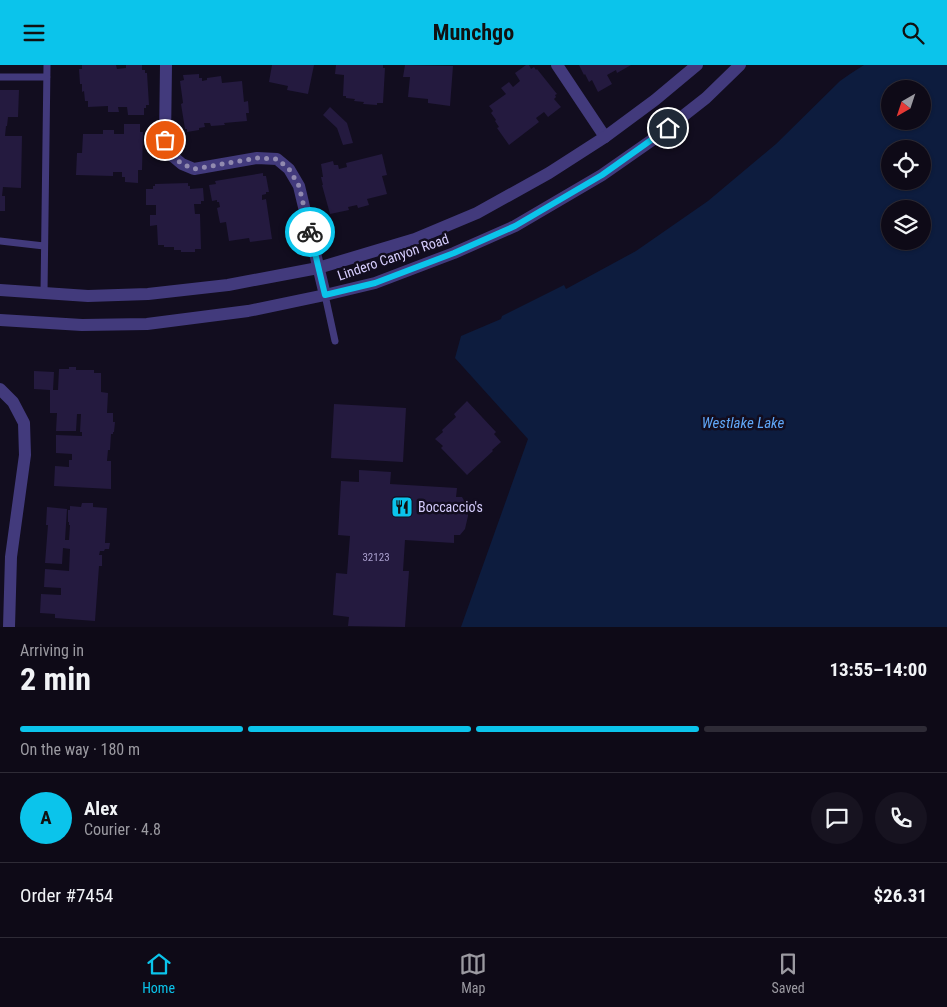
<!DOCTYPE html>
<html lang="en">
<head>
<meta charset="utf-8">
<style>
	:root { --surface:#0e0a17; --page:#171320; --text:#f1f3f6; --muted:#9b9aa1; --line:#2e2b36; --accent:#0bc4eb }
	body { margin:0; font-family:"Roboto Condensed",sans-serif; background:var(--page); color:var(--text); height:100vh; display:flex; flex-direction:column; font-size:19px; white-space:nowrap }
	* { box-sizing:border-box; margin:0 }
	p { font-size:16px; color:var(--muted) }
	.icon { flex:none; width:28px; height:28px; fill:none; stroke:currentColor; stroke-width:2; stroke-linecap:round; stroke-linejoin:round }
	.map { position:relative; height:562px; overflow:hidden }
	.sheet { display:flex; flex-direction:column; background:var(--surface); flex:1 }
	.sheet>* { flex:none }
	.needle { width:32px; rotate:219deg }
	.controls { position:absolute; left:881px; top:15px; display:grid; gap:10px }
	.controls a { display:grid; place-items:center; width:50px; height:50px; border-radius:50%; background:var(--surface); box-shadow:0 1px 4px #0004,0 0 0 1px var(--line); font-size:25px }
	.pin { position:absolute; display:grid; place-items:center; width:42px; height:42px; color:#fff; margin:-21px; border:2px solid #fff; border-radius:50%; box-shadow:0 1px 5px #0007 }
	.courier { position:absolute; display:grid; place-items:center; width:50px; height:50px; margin:-25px; border:4px solid #0bc4eb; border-radius:50%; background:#fff; color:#222; box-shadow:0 1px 6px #0007 }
	.head em { font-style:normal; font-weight:700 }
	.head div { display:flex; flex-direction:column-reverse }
	.head { display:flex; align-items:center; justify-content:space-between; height:85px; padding:0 20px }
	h1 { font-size:32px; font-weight:700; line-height:38px }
	.bar { display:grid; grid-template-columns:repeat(4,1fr); gap:8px 5px; align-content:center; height:60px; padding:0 20px }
	.bar i { height:6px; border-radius:4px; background:var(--line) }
	.bar .selected { background:var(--accent) }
	.bar p { grid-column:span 4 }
	.line { display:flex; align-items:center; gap:12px; padding:0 20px; border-top:1px solid var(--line) }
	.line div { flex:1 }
	.round { display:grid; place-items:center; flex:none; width:52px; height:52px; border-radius:26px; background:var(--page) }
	header { display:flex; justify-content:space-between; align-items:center; height:65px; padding:0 20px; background:var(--accent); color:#111; font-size:22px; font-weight:700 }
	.dock { display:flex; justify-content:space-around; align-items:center; height:70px; border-top:1px solid var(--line); background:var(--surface); font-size:14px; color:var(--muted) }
	.dock a { display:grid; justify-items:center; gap:2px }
	.dock .selected { color:var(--accent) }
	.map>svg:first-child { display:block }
	.water { fill:#0d1c3e; fill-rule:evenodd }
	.building { fill:#241a3f }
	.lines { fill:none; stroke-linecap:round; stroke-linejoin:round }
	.service { stroke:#423a7c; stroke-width:7 }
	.minor { stroke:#423a7c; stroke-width:12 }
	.tertiary { stroke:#423a7c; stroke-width:12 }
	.done { stroke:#918aaf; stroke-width:5; stroke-dasharray:0 9 }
	.route { stroke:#0bc4eb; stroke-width:6 }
	.labels { text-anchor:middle; stroke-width:5; stroke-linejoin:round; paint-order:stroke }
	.number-label { font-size:11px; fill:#aaa0ce }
	.street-label { font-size:14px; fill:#d6cdfd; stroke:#120d1f }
	.poi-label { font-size:14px; fill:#d6cdfd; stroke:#120d1f; text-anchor:start }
	.water-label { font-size:15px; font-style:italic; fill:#60a7f8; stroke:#120d1f }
</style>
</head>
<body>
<header><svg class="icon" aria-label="menu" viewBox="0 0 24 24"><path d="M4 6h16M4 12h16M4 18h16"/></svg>Munchgo<svg class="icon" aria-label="search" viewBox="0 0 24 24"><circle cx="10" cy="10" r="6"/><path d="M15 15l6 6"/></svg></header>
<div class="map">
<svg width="947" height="562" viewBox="0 0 947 562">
	<rect width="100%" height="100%" fill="#120d1f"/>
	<!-- water -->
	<path class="water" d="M864,0h83v562h-486l67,-188 -73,-81 6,-22 40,-17 1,-3 62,-31 2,4 70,-38 72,-50 68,-57 64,-63 10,-7zM890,24h32v32h-32zM890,84h32v32h-32zM890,144h32v32h-32z"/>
	<!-- building -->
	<path class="building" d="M82,0h34l1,4 9,-1v-3h16v5h3v3h2l2,32h-3v3h-2v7h-16l-1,-8h-9l1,5h-11v-6l-20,1v-6h-3l-1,-10 -2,1v-8h-2l-1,-15h3z
		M272,0h42l-6,29 -21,-4 1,-4 -19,-4z
		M336,0h47v3h2l-2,35h-6v2l-14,-1 1,-2 -10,-1 1,-2 -9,-1v-2h-3l1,-21 -9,-1z
		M405,0l48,1 -3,40 -22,-3v-4l-20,-2 2,-20h-7z
		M526,0h3l2,4 3,-2 2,3 1,-1 20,25 -2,1 1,2 -2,2 7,8 -13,10 -4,-5 -8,6 3,4 -30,23 -12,-17 2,-1 -4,-6 1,-1 -5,-7 2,-2 -4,-5 17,-12 -5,-6 8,-6 4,5 7,-6 -5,-8z
		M579,0h52l-14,8 -1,-3 -9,5 5,9 -14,8 -6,-12 -3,2 -4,-8 -1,1z
		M199,9v4h3v3l5,-1v-2l14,-2 1,7 20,-2 2,21 4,-1 1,12h-3l1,8 -23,2 1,2 -14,1 -1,-3h-6l1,4 -6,1v2l-12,2v-3h-2l-4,-25 2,-1 -3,-22 4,-1 -1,-5z
		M0,25h19l-1,27h-10l-1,9h-1l-1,10h17l-1,52 -18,-1 -1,9h3v15h-5z
		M330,42l17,16 6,20 -10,2 -6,-17 -14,-13z
		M124,59h16v8h3l-1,38h-4v13l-13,-1v-5h-3v-5h-9v4l-37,-1 1,-22h5l1,-19h20v-4h11v4h10z
		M382,89l5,21 -5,1 5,18 -20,5 2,6 -11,3 -1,-3 -9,2 1,3 -19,4 -8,-29h1l-2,-8h2l-2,-13 12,-3 1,4h4l1,4 8,-2 -1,-4z
		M263,108v3h3l3,16h-3v2l-4,1v5l4,-1 6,40 -22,3 -1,-4 -20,3 -3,-19 -6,1 -3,-15 3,-1 -1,-5h-2v-2l-5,1 -3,-16 7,-1 -1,-3z
		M188,118v3h2v3l13,-1 1,13h-3v3h-7l1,10h5l1,35h-6v3h-14v-2h-7v-3h-10v-2h-6l-1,-20 -7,1v-11h6v-10h-10v-16h7v-3h2v-2z
		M69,302h7v3h18v3h7v19l7,1 -1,20h6v9h2l-1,10h-1v2h-2l-1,16h-2l-1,11h4v28l-57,-3 1,-20 14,1v-7h3v-6l-16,-1v-18l26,1v-4h-2l1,-18h-4l-1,17h-20l1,-18h-7v-23l-16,-1v-18l20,1 -1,18h5l1,-21h10z
		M467,336l29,31 -2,2 7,8 -9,8 1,1 -26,24 -26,-27 2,-2 -8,-7 8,-7 -1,-2 14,-13 -2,-3z
		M334,339l72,4 -3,54 -72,-4z
		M359,405l32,2 -1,12 67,4 -1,9h6l6,11v8l-3,13 -5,6h-6v8l-49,-3 -2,31h6l-4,56 -57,-1 1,-9 -16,-2 3,-42 11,1 3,-38 -12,-1 3,-54 18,1z
		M82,438h11v4l14,1 -2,35h5l-1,6h-4l-1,2h-4l-1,4h3v11h-3l-4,55 -40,-3v-4l-15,-1 1,-19 20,1v-7l-17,-1 1,-18 24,2 1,-22 -7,-1 -1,16 -17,-1 3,-38h-2l1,-18 20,2 -2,31h4l1,-15h-1v-3h-1v-12h2v-4l11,1z"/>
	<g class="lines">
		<!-- service -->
		<path class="service" d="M0,12h47
			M0,176l44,5
			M44,228l3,-228
			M325,230l10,46"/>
		<!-- minor -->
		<path class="minor" d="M166,0l-1,75 5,14 12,10 12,5 63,-11 20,1 12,10 10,17 26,109
			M557,0l48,72
			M0,324l13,13 11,21 1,32 -14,102 -2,70"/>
		<!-- tertiary -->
		<path class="tertiary" d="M0,225l88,6 60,-2 80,-9 90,-17 97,-29 62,-26 72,-40 56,-36 50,-37 42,-35
			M0,255l82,5 65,-1 101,-13 77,-16 50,-12 79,-30 61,-27 87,-51 53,-37 51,-40 34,-33"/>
	</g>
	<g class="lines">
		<!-- done -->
		<path class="done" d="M165,75l5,14 12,10 12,5 63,-11 20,1 12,10 10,17 11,46"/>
		<!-- route -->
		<path class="route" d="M310,167l15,63 50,-12 79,-30 61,-27 87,-51 66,-47"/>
	</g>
	<!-- icons -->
	<defs>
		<g id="restaurant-square" transform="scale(1.125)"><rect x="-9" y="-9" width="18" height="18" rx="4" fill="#0bc4eb" stroke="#120d1f"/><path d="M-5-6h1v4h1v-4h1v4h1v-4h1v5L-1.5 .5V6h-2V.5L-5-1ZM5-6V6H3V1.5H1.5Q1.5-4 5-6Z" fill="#111"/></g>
	</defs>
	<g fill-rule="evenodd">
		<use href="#restaurant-square" x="402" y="442"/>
	</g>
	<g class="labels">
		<!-- number labels -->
		<g class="number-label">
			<text x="376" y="496">32123</text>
		</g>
		<!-- street labels -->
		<g class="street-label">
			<text transform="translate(393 192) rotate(-19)" y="5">Lindero Canyon Road</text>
		</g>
		<!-- poi labels -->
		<g class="poi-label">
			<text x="418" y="447">Boccaccio's</text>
		</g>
		<!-- water labels -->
		<g class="water-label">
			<text x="743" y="363">Westlake Lake</text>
		</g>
	</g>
</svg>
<div class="controls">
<a><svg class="needle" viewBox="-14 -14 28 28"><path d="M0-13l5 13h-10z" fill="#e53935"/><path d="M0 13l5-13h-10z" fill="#9b9aa1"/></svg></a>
<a><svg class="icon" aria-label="locate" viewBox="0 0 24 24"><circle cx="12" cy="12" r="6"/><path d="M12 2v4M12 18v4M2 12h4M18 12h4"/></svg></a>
<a><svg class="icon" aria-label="layers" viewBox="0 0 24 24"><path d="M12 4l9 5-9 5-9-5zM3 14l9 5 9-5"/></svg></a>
</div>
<div class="pin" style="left:165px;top:75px;background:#ea580c"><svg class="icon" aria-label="bag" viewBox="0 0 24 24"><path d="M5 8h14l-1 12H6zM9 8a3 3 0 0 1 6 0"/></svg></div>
<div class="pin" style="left:668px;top:63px;background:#1f2937"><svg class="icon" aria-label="home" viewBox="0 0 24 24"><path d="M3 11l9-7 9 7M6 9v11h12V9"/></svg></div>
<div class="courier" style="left:310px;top:167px"><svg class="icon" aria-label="bike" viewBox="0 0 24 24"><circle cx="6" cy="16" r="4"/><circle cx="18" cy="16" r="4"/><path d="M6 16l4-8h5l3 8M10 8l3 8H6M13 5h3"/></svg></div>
</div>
<section class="sheet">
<div class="head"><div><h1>2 min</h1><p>Arriving in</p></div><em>13:55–14:00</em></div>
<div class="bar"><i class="selected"></i><i class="selected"></i><i class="selected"></i><i></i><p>On the way · 180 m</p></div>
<div class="line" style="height:90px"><b class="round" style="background:var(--accent);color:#111">A</b><div><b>Alex</b><p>Courier · 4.8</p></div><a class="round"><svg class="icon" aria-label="chat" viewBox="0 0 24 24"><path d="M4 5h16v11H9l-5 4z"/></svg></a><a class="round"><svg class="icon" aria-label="phone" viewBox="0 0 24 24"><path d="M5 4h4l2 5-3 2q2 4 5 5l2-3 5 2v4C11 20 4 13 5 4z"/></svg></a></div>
<div class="line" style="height:65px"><div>Order #7454</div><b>$26.31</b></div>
</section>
<nav class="dock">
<a class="selected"><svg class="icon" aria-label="home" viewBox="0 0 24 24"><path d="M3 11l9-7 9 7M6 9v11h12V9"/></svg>Home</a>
<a><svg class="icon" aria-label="map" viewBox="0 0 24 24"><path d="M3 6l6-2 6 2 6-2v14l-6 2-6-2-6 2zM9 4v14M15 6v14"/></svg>Map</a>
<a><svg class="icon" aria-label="saved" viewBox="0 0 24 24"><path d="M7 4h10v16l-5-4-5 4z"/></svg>Saved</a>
</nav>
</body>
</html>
